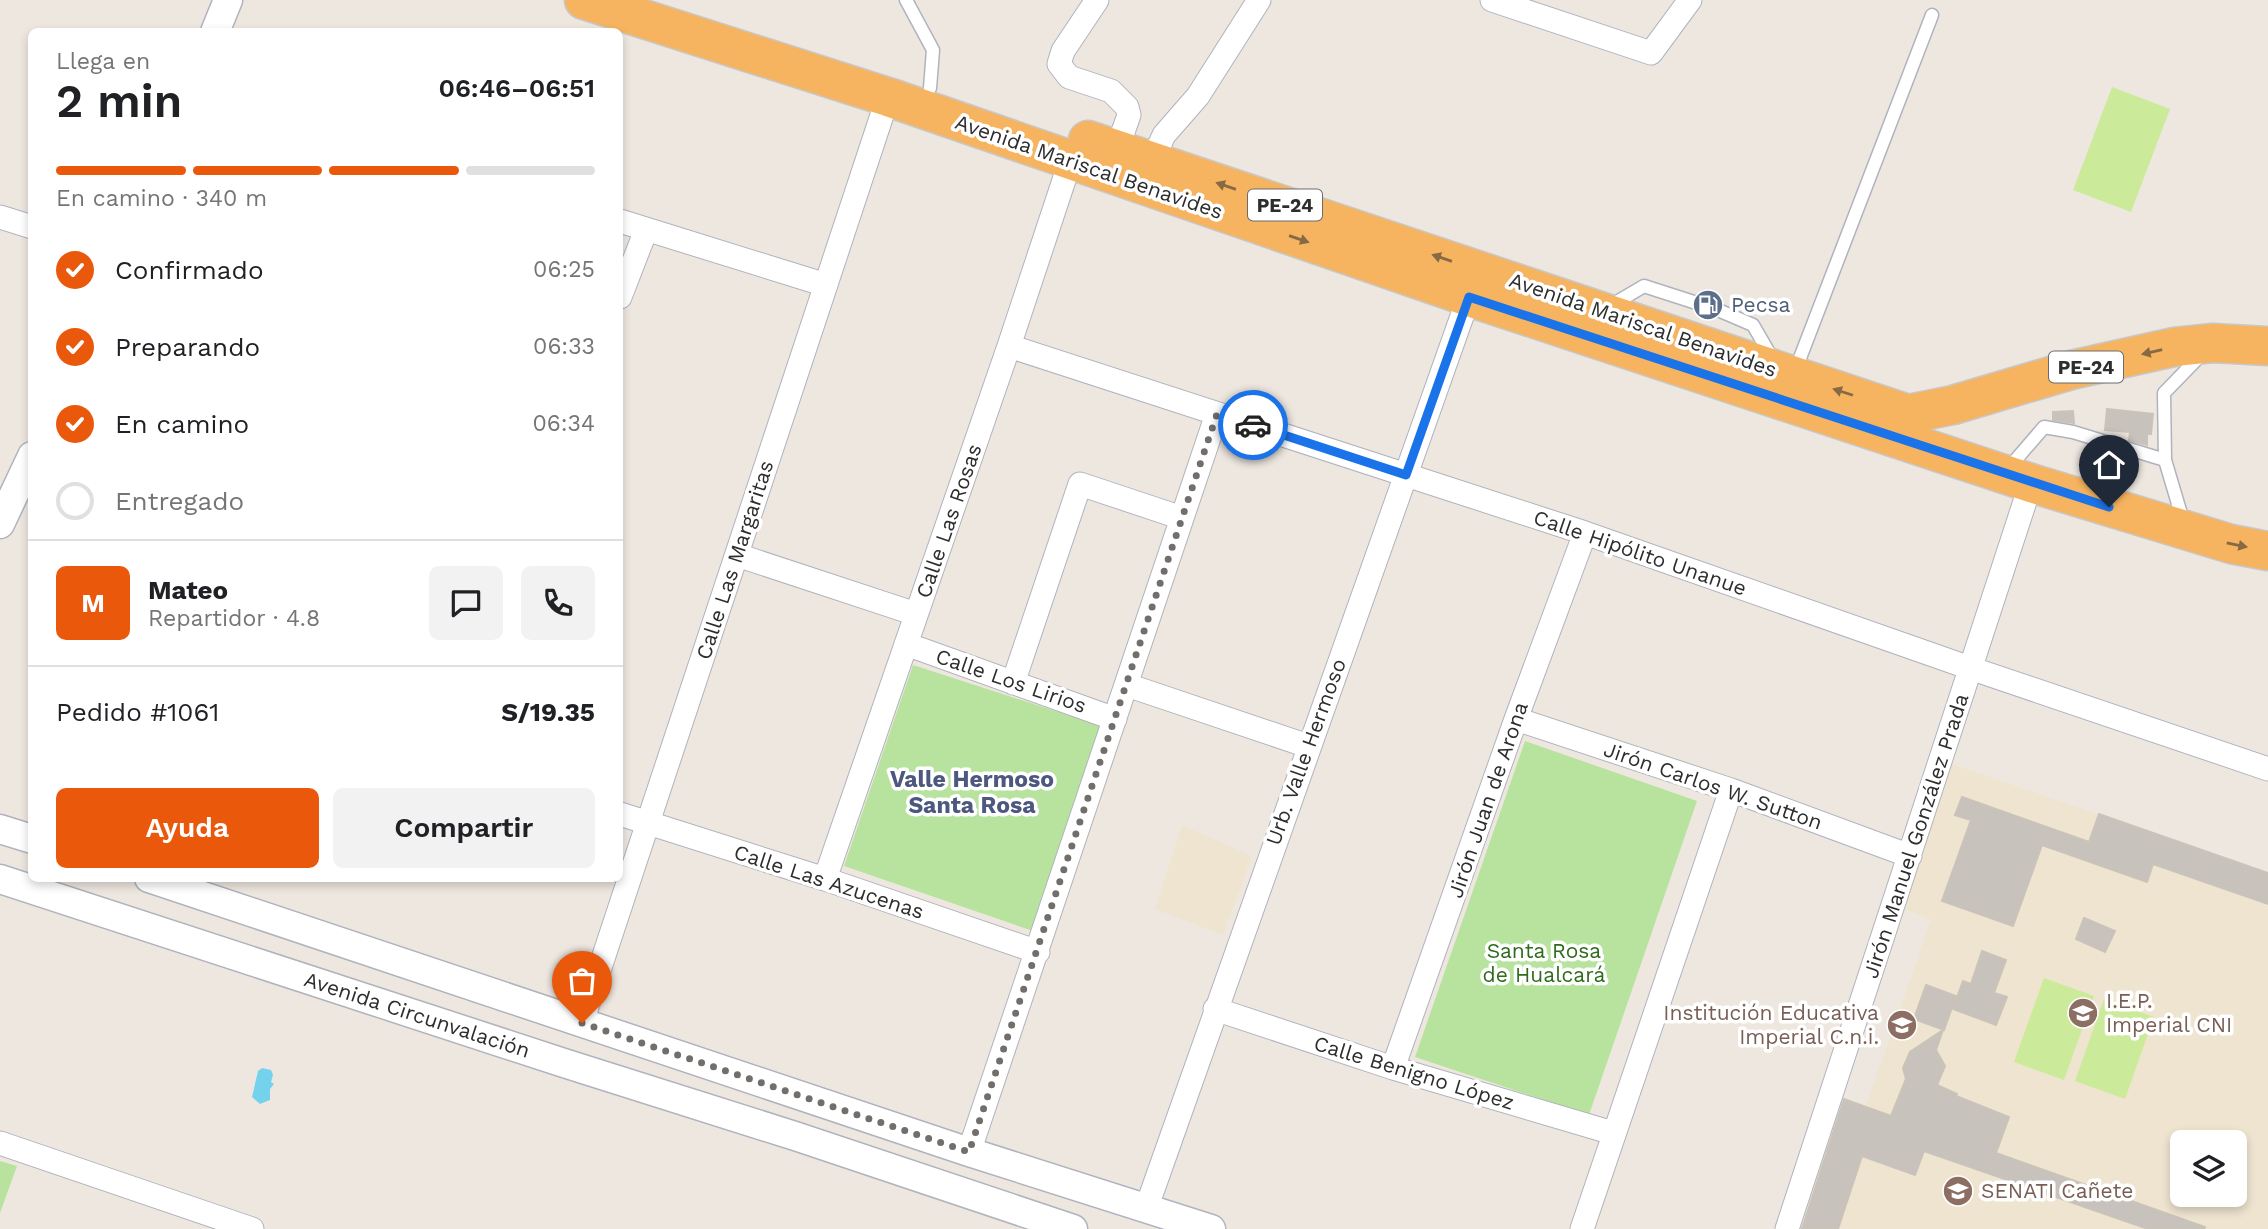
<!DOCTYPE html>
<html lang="es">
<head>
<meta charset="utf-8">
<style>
	:root { --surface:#fff; --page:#f2f2f2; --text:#202124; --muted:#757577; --line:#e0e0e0; --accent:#ea580c }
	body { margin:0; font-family:"Work Sans",sans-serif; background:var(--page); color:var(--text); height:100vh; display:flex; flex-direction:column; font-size:26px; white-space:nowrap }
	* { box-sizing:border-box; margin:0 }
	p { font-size:23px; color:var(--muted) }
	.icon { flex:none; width:38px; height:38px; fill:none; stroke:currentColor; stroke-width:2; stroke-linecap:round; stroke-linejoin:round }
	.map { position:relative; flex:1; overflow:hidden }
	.details { position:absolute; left:28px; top:28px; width:595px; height:854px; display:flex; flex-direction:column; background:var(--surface); border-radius:10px; box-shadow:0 4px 10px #0003 }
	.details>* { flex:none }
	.controls { position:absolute; left:2170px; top:1130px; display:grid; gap:14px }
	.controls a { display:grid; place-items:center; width:77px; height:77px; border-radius:10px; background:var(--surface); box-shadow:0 4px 10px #0003; font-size:35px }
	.pin { position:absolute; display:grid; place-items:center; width:60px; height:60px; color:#fff; margin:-72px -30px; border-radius:50% 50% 50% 0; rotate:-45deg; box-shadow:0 0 7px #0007 }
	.pin .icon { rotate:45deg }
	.courier { position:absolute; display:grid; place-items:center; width:70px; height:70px; margin:-35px; border:5px solid #1a73e8; border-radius:50%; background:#fff; color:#222; box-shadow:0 2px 9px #0007 }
	.head em { font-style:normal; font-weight:600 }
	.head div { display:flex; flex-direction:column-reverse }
	.head { display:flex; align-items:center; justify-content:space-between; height:119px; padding:0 28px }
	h1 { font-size:46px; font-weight:600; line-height:52px }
	.bar { display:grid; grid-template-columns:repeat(4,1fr); gap:10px 7px; align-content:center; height:84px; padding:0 28px }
	.bar i { height:9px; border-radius:5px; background:var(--line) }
	.bar .on { background:var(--accent) }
	.bar p { grid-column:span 4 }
	.line { display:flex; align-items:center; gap:18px; padding:0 28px; border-top:2px solid var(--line) }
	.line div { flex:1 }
	.round { display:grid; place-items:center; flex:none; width:74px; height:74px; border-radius:10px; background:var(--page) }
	ol { padding:0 28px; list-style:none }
	li { display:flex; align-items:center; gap:21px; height:77px }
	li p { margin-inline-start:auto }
	li .icon { padding:7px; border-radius:50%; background:var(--accent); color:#fff; stroke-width:4 }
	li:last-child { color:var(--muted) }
	li i { width:38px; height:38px; border:4px solid var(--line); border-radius:50% }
	.cta { display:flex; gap:14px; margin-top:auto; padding:14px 28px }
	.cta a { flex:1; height:80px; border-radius:10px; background:var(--accent); color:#fff; font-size:28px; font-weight:600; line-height:80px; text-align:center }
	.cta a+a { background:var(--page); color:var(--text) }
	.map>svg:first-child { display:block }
	.education { fill:#efe4d0; fill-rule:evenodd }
	.green { fill:#b8e39e }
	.pitch { fill:#cbea9a }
	.water { fill:#75d2ed }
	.building { fill:#c7c2bb; stroke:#cac3b9; stroke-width:2 }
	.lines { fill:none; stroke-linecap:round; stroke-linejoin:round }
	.service-casing { stroke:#b0b3bd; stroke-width:15 }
	.minor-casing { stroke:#b0b3bd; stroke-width:25 }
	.tertiary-casing { stroke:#b0b3bd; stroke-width:31 }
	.trunk-casing { stroke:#c8c8c8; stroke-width:41 }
	.service { stroke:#fff; stroke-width:12 }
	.minor { stroke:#fff; stroke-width:23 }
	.tertiary { stroke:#fff; stroke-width:28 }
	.trunk { stroke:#f6b360; stroke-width:38 }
	.oneway { fill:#876944 }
	.done { stroke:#716e6c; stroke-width:7; stroke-dasharray:0 12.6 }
	.route { stroke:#1a73e8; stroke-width:9 }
	.labels { text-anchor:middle; stroke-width:7; stroke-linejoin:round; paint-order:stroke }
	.shield { fill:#fff; stroke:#6c6c6c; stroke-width:2 }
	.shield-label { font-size:19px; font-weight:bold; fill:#2d2d2d }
	.street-label { font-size:21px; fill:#2d2d2d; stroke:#fff }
	.service-label { font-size:21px; fill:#4e5e75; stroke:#fff; text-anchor:start }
	.park-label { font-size:21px; fill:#2f6b1c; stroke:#fff }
	.education-label { font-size:21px; fill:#785e54; stroke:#fff; text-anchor:start }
	.neighbourhood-label { font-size:23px; font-weight:bold; fill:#4d587e; stroke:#fff }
</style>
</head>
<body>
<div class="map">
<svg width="2268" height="1229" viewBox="0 0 2268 1229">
	<rect width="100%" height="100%" fill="#eee7e0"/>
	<!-- education -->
	<path class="education" d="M1952,764l316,109v356h-469l44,-130 23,7 65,-186 -24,-10 -3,-8zM2182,1143h53v52h-53z
		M1182,825l70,31 -29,79 -68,-26z"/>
	<!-- green -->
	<path class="green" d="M913,665l189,61 -69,205 -189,-65z
		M1525,741l172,60 -108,314 -174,-58z
		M0,1161l17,5 -17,47z"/>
	<!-- pitch -->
	<path class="pitch" d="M2112,87l58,22 -39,103 -58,-22z
		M2044,978l50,18 -30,84 -50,-18z
		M2104,999l50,18 -29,82 -50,-18z"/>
	<!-- water -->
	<path class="water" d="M262,1068l9,2 2,5 -2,7 3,2 -4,5v11l-10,4 -8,-7 6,-26z"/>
	<!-- building -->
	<path class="building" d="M2107,409l46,5 -2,20h-4v11l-18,-5 1,-8 -25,-2z
		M2073,411l1,12 -21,-3v-8z
		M1962,797l127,45 10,-28 169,59v31l-115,-40 -6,18 -105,-37 -29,81 -71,-25 29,-81 -16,-5z
		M2084,918l31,13 -10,21 -29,-13z
		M1982,951l24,9 -12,33 13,4 -11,28 -43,-16 10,-28 8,3z
		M1926,985l30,11 -12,34 -30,-11z
		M1943,1030l-7,20 9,16 -8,19 20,9 -1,2 53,21 -13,36 209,74 -1,2h-56l-224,-78 -9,24 -53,-19 -24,73h-36l42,-130 47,17 15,-37 -3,-11 7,-16z"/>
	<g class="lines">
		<!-- service casing -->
		<g class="service-casing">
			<path id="service" d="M906,0l27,50 -3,38
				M1610,306l34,-20 62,20
				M1718,310l35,15 19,33
				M1795,371l137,-356
				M2007,470l37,-43 29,5 92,28
				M2184,524l-19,-64 -1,-67 38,-39"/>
		</g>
		<!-- minor casing -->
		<g class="minor-casing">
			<path id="minor" d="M1097,0l-34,51 -4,13 10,13 42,14 16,16 2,8 -12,34
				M1492,0l159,53 39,-53
				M1152,161l12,-26 34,-39 61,-96
				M0,217l32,10
				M620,221l206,64
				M620,297l26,-67
				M1009,346l576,187 385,135 298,101
				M737,555l179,59
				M906,644l209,75
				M1013,683l67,-199 102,34
				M1127,685l181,61
				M1516,719l215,71 179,66
				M620,814l205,65 213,73
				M825,879l184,-533 61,-184
				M1215,1009l178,59 220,65
				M582,1022l306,-925
				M1393,1068l123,-349 69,-186
				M0,1143l252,86
				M969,1152l248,-738
				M1146,1209l326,-921
				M1582,1229l149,-439
				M1787,1229l244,-746"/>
		</g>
		<!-- tertiary casing -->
		<g class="tertiary-casing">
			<path id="tertiary" d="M215,32l13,-32
				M0,524l32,-68
				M0,829l32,10
				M149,878l820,274 242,77
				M0,879l567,185 228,72 278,93"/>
		</g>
		<!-- trunk casing -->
		<g class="trunk-casing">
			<path id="trunk" d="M584,0l304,97 581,200 562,186 200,61 37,7
				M1088,140l820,274 45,-9 118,-35 103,-23 39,-4 55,3"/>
		</g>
		<!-- service -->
		<use href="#service" class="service"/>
		<!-- minor -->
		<use href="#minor" class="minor"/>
		<!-- tertiary -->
		<use href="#tertiary" class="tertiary"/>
		<!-- trunk -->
		<use href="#trunk" class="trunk"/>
	</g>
	<!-- one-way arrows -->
	<defs><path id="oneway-solid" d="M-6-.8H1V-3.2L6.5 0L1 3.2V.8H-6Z" transform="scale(1.75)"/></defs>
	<g class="oneway">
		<use href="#oneway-solid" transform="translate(1226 186) rotate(-161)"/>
		<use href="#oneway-solid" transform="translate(1299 239) rotate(19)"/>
		<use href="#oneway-solid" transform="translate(1442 258) rotate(-161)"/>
		<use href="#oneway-solid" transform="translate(2152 352) rotate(167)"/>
		<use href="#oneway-solid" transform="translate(1843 392) rotate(-162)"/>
		<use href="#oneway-solid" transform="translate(2237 545) rotate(12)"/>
	</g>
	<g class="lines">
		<!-- done -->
		<path class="done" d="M582,1023l387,129 248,-738 36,11"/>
		<!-- route -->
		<path class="route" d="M1253,425l153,50 63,-178 640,210"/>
	</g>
	<!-- icons -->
	<defs>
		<g id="fuel-disc" transform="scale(1.575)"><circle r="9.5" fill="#5c6f8a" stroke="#fff"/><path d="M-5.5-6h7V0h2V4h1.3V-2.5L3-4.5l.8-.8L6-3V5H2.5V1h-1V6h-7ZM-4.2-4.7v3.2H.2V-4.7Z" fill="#fff"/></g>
		<g id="school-disc" transform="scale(1.575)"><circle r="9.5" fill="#8d6e63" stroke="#fff"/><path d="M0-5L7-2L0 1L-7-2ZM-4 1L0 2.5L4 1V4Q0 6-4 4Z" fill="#fff"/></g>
		<g id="university-disc" transform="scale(1.575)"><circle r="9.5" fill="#8d6e63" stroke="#fff"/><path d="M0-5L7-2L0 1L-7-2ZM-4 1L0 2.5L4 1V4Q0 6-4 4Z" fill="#fff"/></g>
	</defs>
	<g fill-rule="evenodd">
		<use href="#fuel-disc" x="1708" y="305"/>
		<use href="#school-disc" x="2083" y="1013"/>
		<use href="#school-disc" x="1902" y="1025"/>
		<use href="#university-disc" x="1958" y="1191"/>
	</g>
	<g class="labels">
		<!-- shield labels -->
		<g class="shield">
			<rect x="1248" y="189.5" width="74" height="31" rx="5"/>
			<rect x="2049" y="351.5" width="74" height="31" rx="5"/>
		</g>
		<g class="shield-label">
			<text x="1285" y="212">PE-24</text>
			<text x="2086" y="374">PE-24</text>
		</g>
		<!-- street labels -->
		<g class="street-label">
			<text transform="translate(1089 167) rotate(19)" y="7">Avenida Mariscal Benavides</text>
			<text transform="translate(1643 325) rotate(19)" y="7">Avenida Mariscal Benavides</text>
			<text transform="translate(949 521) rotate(-71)" y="7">Calle Las Rosas</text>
			<text transform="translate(1640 553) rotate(19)" y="7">Calle Hipólito Unanue</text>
			<text transform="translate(735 560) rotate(-72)" y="7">Calle Las Margaritas</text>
			<text transform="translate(1011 681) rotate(19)" y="7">Calle Los Lirios</text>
			<text transform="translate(1306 752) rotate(-70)" y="7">Urb. Valle Hermoso</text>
			<text transform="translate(1713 786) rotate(19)" y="7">Jirón Carlos W. Sutton</text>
			<text transform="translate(1488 800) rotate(-71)" y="7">Jirón Juan de Arona</text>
			<text transform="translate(1916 836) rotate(-72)" y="7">Jirón Manuel González Prada</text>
			<text transform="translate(829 882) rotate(18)" y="7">Calle Las Azucenas</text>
			<text transform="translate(417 1015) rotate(18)" y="7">Avenida Circunvalación</text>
			<text transform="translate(1414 1073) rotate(17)" y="7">Calle Benigno López</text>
		</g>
		<!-- service labels -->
		<g class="service-label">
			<text x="1731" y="312">Pecsa</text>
		</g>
		<!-- park labels -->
		<g class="park-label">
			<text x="1544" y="958">Santa Rosa<tspan x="1544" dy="24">de Hualcará</tspan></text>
		</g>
		<!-- education labels -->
		<g class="education-label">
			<text x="2106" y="1008">I.E.P.<tspan x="2106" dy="24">Imperial CNI</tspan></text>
			<text x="1879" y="1020" text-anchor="end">Institución Educativa<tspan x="1879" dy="24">Imperial C.n.i.</tspan></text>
			<text x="1981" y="1198">SENATI Cañete</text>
		</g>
		<!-- neighbourhood labels -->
		<g class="neighbourhood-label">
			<text x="972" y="787">Valle Hermoso<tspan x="972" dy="26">Santa Rosa</tspan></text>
		</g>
	</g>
</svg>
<div class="controls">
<a><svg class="icon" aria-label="layers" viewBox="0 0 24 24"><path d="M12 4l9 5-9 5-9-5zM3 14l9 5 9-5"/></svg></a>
</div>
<div class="pin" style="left:582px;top:1023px;background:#ea580c"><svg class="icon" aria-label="bag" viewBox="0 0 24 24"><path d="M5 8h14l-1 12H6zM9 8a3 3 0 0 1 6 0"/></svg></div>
<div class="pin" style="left:2109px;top:507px;background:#1f2937"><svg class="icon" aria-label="home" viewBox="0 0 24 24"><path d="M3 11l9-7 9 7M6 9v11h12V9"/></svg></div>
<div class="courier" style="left:1253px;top:425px"><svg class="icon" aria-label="car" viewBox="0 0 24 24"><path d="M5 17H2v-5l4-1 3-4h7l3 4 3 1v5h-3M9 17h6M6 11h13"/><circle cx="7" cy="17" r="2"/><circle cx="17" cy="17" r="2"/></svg></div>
<section class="details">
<div class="head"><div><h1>2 min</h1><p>Llega en</p></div><em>06:46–06:51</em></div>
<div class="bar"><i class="on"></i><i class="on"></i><i class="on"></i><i></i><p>En camino · 340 m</p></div>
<ol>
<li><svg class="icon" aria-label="check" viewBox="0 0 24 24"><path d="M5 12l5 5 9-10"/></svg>Confirmado<p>06:25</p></li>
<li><svg class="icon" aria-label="check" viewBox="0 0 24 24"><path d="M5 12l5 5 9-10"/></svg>Preparando<p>06:33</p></li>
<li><svg class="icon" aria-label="check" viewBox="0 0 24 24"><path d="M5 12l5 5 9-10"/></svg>En camino<p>06:34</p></li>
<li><i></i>Entregado</li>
</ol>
<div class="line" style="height:126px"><b class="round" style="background:var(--accent);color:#fff">M</b><div><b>Mateo</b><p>Repartidor · 4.8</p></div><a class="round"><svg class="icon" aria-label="chat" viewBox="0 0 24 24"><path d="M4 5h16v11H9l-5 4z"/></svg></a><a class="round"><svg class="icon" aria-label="phone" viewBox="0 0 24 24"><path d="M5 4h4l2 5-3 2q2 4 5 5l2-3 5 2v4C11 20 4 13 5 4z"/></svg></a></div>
<div class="line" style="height:91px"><div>Pedido #1061</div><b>S/19.35</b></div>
<div class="cta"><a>Ayuda</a><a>Compartir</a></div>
</section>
</div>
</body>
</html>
